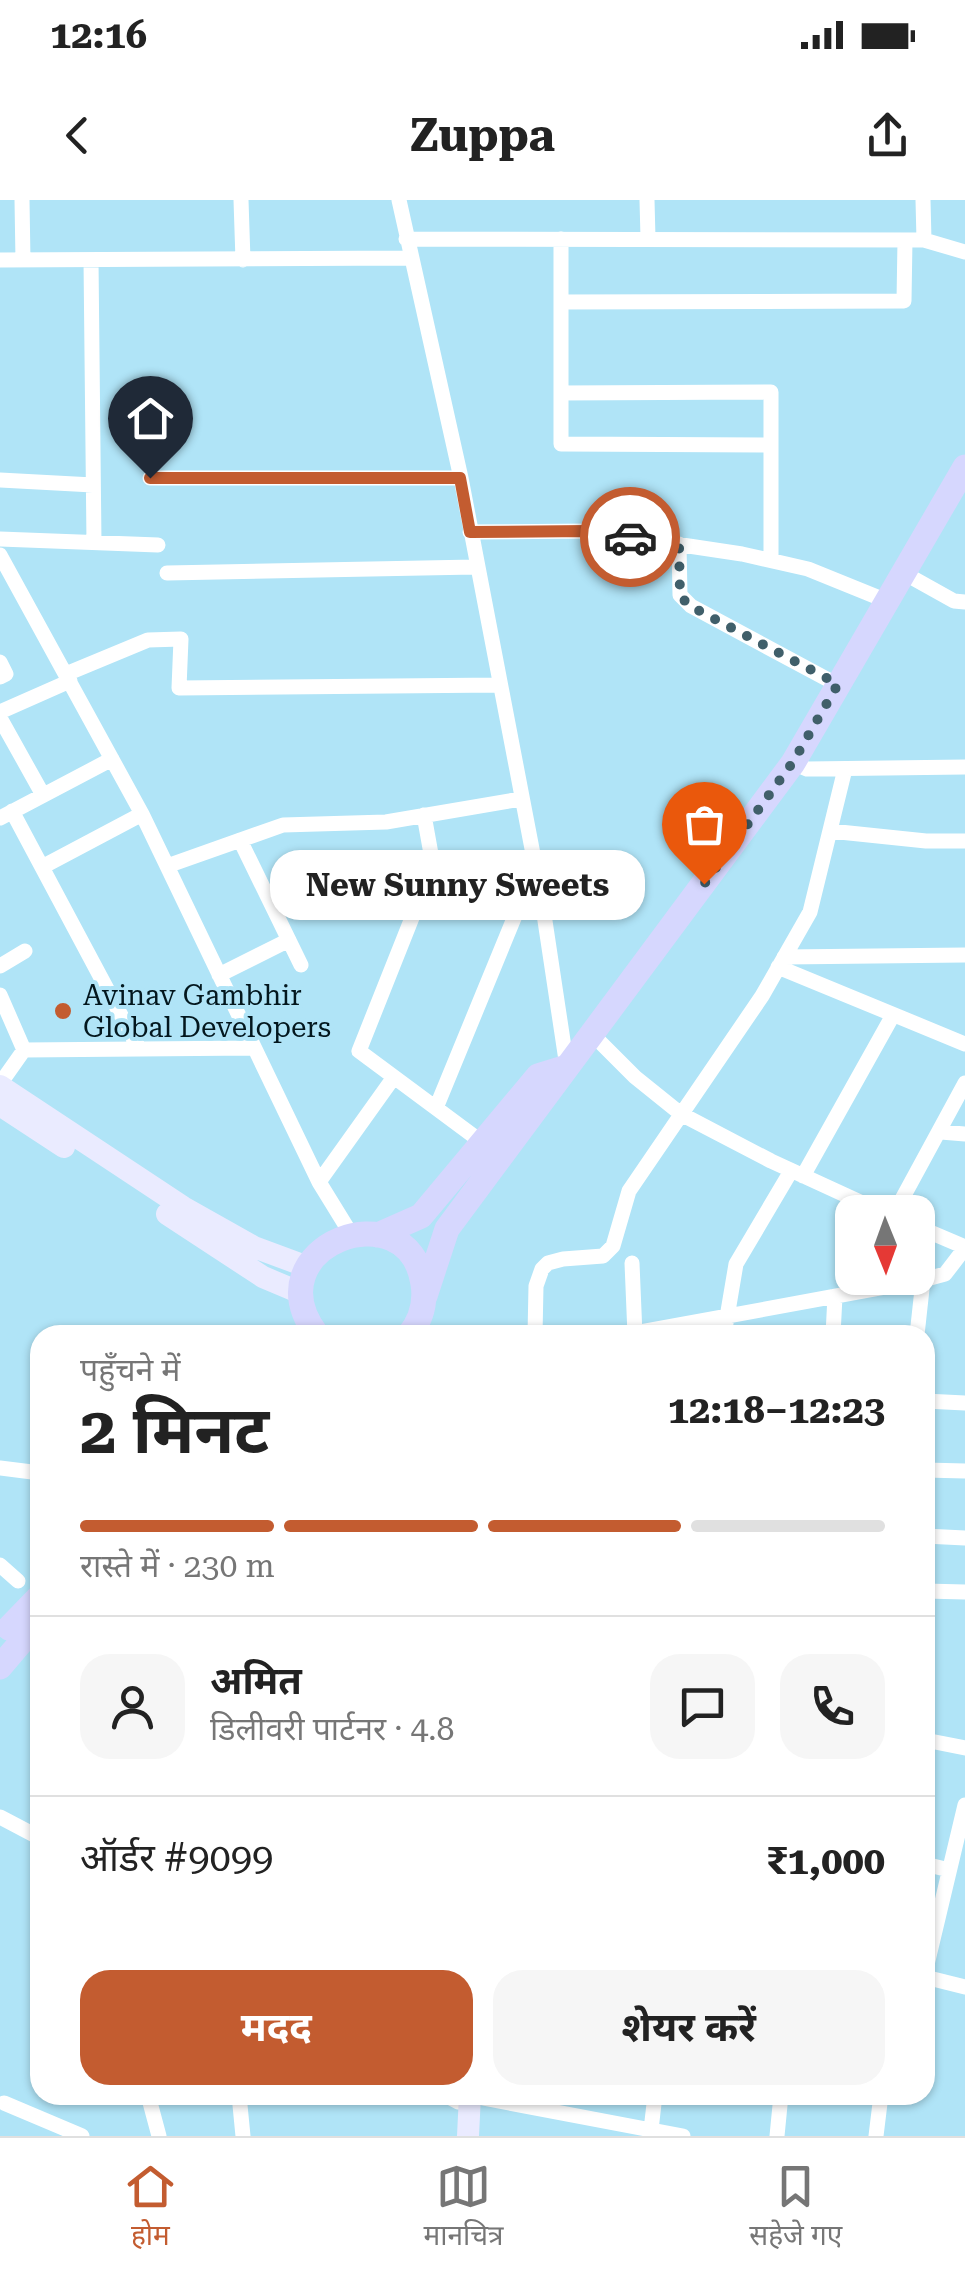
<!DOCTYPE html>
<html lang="hi">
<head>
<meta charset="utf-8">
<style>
	:root { --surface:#fff; --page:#f6f6f6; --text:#222; --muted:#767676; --line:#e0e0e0; --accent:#c35c30 }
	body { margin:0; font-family:"Roboto Serif","Noto Sans Devanagari",serif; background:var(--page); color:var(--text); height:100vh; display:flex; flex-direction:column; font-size:38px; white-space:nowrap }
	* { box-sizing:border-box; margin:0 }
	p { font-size:32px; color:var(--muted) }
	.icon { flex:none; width:55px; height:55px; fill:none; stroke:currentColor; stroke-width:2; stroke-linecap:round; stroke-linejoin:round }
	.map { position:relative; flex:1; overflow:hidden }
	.side { position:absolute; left:30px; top:1125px; width:905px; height:780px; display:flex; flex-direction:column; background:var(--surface); border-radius:30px; box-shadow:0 2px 8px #0004 }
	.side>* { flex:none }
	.needle { width:65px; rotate:179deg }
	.buttons { position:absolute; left:835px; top:995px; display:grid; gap:20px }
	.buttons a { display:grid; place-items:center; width:100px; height:100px; border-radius:20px; background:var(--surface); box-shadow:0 2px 8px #0004; font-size:50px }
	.pin { position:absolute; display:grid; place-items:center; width:85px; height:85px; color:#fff; margin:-102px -42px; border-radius:50% 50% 50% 0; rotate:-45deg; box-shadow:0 0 10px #0007 }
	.pin .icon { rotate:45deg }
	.courier { position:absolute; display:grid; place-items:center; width:100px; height:100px; margin:-50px; border:8px solid #c35c30; border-radius:50%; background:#fff; color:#222; box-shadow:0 2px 12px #0007 }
	.bubble { position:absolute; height:70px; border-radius:30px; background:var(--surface); box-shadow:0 2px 8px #0004; font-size:32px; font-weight:700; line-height:70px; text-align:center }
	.head em { font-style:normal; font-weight:700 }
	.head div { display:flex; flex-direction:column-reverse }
	.head { display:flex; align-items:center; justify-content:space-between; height:170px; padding:0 50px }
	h1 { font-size:65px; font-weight:700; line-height:75px }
	.bar { display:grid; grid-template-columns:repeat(4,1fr); gap:15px 10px; align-content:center; height:120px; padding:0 50px }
	.bar i { height:12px; border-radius:8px; background:var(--line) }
	.bar .on { background:var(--accent) }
	.bar p { grid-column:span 4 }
	.line { display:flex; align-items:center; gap:25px; padding:0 50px; border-top:2px solid var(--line) }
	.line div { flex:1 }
	.round { display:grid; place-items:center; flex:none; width:105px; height:105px; border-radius:30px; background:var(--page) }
	.button { display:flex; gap:20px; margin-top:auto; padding:20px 50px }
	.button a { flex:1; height:115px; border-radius:30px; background:var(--accent); color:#fff; font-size:40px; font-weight:700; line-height:115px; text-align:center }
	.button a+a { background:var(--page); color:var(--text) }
	.status { display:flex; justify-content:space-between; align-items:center; height:70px; padding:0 50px; background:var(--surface); direction:ltr }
	.status svg { height:28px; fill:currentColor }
	header { display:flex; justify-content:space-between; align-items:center; height:130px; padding:0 50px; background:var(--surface); font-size:45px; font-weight:700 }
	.menu { display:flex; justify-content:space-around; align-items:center; height:140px; border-top:2px solid var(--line); background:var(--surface); font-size:28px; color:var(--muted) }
	.menu a { display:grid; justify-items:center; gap:5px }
	.menu .on { color:var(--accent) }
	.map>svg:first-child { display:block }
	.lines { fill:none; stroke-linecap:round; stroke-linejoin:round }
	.street { stroke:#fff; stroke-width:15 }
	.secondary { stroke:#eaebff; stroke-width:22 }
	.primary { stroke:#d6d7fe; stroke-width:25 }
	.done { stroke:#405f6a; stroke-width:10; stroke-dasharray:0 18 }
	.route { stroke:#c35c30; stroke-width:12 }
	.poi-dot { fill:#c35c30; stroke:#b0e4f7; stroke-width:4 }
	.labels { text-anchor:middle; stroke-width:8; stroke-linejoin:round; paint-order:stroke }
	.poi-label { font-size:28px; fill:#03171e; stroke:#b0e4f7; text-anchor:start }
</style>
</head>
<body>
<div class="status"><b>12:16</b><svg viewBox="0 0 49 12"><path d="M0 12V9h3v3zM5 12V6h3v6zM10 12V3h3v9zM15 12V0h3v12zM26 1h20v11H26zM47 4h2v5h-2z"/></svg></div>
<header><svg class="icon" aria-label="back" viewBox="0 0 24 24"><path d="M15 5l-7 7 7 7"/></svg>Zuppa<svg class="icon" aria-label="share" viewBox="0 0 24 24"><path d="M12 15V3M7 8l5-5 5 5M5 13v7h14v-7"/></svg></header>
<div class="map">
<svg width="965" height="1936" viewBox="0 0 965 1936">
	<rect width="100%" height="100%" fill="#b0e4f7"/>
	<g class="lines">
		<!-- street -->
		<path class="street" d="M22,0l1,60
			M241,0l2,60
			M399,0l62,278 81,423 25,166
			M647,0l1,38
			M923,0l1,40
			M406,39l518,1 41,12
			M561,39v205l210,1
			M0,60l410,-2
			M91,60l3,283
			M561,102l343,-1 1,-61
			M561,193l210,-1v168
			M150,278h311
			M0,280l93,5
			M470,332l119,-1 153,23 66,15 79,32
			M0,339l158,6
			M679,344l1,51 11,11 147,79
			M0,355l142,259 177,368 32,52
			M902,372l52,29 11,1
			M167,373l308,-6
			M0,462l6,12 -6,3
			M66,474l82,-34 33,-1 -2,49 321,-3
			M0,512l70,-31
			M0,518l43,77
			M793,563l14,6 158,-2
			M12,611l127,238
			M424,615l9,50 -74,186 124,92
			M0,618l112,-59
			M830,631l96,10h39
			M240,640l61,125
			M167,666l116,-41 103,-3 135,-23
			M42,667l100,-53
			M784,757l181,-2
			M0,766l25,-15
			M778,767l187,77
			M219,775l70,-35
			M0,795l24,55
			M593,835l42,42 46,37 90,47 111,51
			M0,884l24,-34 230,-2
			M436,908l81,-197 25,-10
			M941,932l24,2
			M803,976l90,-161
			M319,982l75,-105
			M895,1012l70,-129
			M918,1027l47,20
			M632,1063l3,72
			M635,1133l288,-53 22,-6 20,-26
			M535,1135l1,-49 6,-17 6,-6 15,-4 40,-3 10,-10 16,-55 133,-195 48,-84 35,-143
			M724,1135l12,-71 55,-93
			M833,1135l2,-39
			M917,1135l6,-55
			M925,1201l40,2
			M0,1268l40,5
			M925,1270l40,1
			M925,1336l40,2
			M0,1365l18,16
			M925,1391l40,1
			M925,1540l40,8
			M0,1617l40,21
			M925,1664l24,6
			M925,1773l40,-168
			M925,1777l40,10
			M148,1895l11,41
			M239,1895l4,41
			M445,1895l13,7
			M467,1895l216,41
			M4,1903l78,33
			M651,1930l4,-35
			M777,1936l4,-41
			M876,1936l5,-41"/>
		<!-- secondary -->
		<path class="secondary" d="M0,886l183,121 71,40 54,20
			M0,905l64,42
			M167,1014l96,63 38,16
			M468,1936l2,-41"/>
		<!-- primary -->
		<path class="primary" d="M378,1035l43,-19 117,-140 29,-9
			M425,1096l22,-67 346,-466 172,-296
			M317,1135c-67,-89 92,-148 106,-51 3,19 -2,36 -14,51
			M9,1428l31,-32
			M0,1467l40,-47"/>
	</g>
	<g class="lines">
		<!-- done -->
		<path class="done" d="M630,337l49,7 1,52 10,10 148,78 -45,78 -89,122"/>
		<!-- route -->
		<path class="route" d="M150,278h310l10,54 119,-1 41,6"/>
	</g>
	<!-- markers -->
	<circle class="poi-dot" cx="63" cy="811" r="10"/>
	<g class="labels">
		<!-- poi labels -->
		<g class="poi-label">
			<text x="83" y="805">Avinav Gambhir<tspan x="83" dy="32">Global Developers</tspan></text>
		</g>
	</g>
</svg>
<div class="buttons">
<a><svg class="needle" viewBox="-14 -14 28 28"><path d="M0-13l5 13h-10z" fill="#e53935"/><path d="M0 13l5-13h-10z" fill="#767676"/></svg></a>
</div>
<div class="pin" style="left:704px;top:684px;background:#ea580c"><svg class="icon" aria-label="bag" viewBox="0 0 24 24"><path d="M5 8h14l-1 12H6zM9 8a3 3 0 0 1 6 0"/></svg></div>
<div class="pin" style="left:150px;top:278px;background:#1f2937"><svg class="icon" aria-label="home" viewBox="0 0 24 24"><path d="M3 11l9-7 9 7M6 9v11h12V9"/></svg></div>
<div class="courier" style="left:630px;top:337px"><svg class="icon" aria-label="car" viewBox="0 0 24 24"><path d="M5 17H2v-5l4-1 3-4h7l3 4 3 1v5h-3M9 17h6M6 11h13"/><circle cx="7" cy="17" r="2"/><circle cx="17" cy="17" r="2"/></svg></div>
<div class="bubble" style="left:270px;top:650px;width:375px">New Sunny Sweets</div>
<section class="side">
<div class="head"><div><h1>2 मिनट</h1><p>पहुँचने में</p></div><em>12:18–12:23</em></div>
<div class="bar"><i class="on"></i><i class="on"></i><i class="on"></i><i></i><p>रास्ते में · 230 m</p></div>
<div class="line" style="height:180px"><a class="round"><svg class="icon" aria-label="person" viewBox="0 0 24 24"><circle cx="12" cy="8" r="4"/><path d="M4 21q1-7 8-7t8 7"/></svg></a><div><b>अमित</b><p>डिलीवरी पार्टनर · 4.8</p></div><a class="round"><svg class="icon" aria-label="chat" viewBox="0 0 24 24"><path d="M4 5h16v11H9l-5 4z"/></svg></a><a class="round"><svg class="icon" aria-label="phone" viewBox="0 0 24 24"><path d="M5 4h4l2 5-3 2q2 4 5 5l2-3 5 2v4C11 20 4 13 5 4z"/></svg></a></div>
<div class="line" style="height:130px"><div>ऑर्डर #9099</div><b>₹1,000</b></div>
<div class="button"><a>मदद</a><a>शेयर करें</a></div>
</section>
</div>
<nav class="menu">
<a class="on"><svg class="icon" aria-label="home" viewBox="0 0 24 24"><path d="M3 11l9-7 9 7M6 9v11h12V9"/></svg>होम</a>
<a><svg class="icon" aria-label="map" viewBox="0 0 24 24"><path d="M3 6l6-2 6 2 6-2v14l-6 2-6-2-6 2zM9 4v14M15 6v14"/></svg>मानचित्र</a>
<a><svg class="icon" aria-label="saved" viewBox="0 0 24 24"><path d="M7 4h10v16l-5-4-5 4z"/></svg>सहेजे गए</a>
</nav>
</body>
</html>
